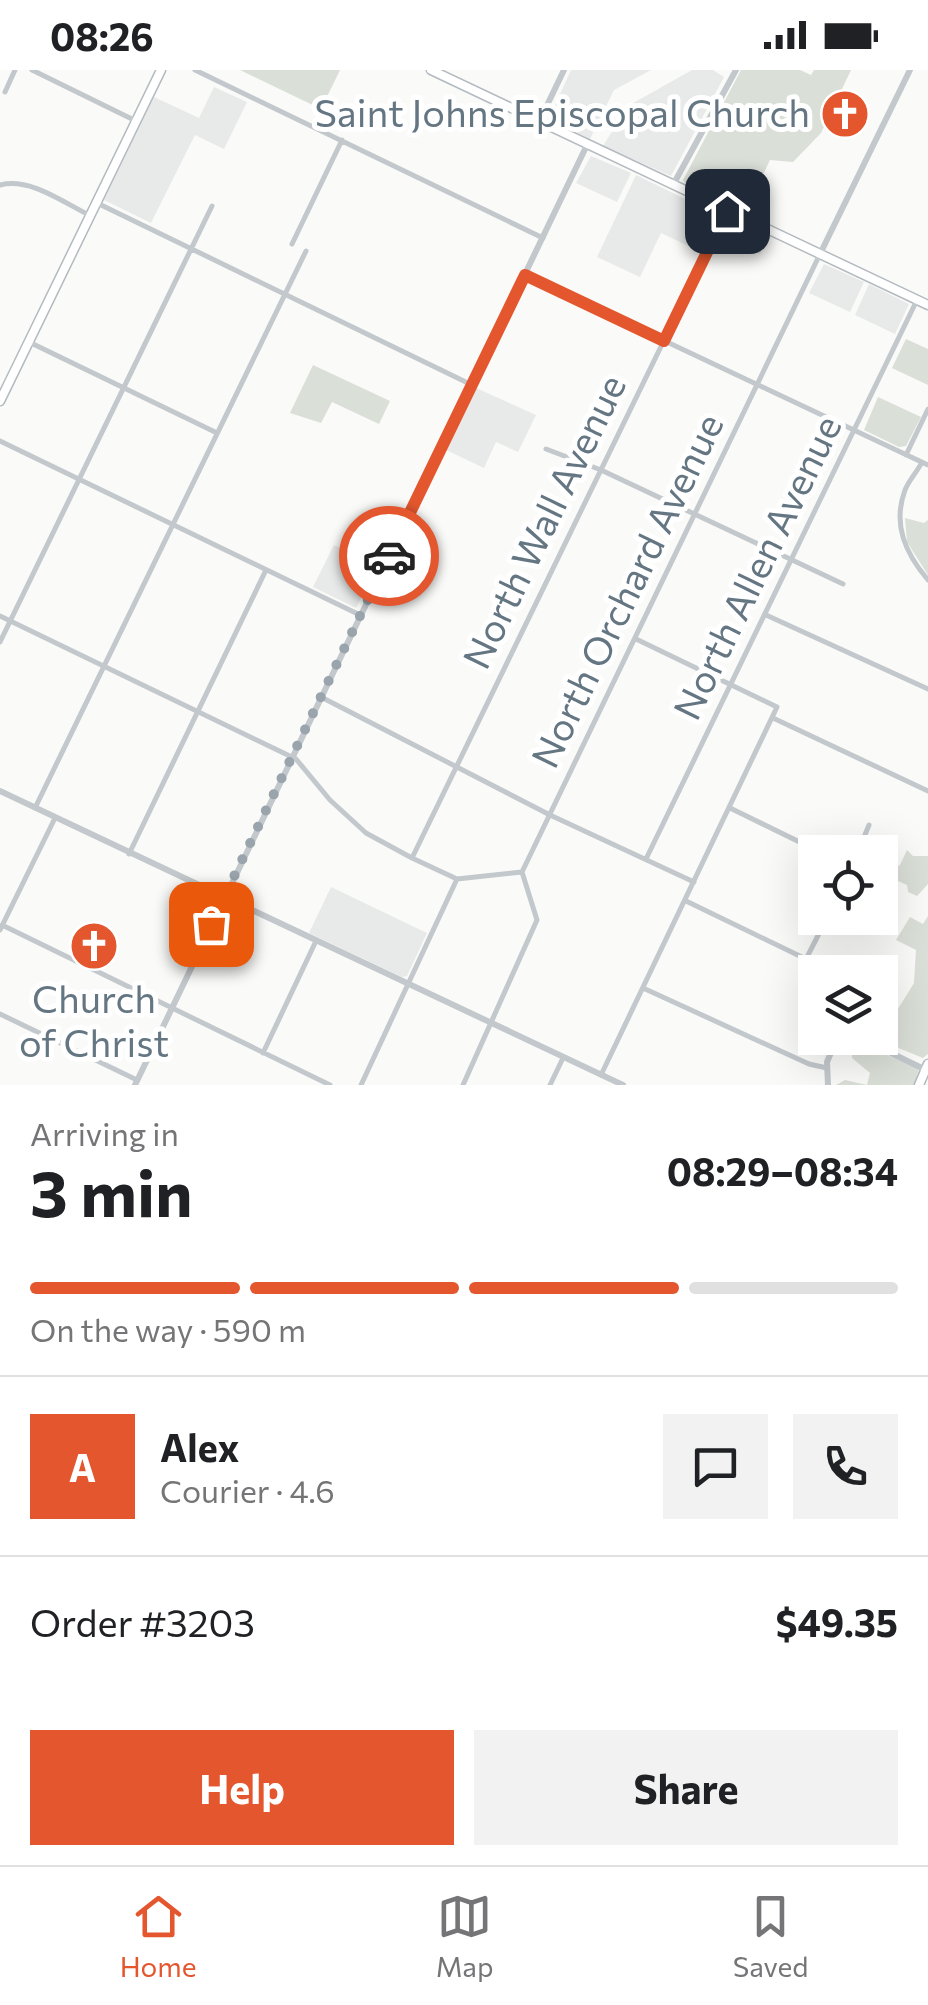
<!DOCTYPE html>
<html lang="en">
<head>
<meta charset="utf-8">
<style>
	:root { --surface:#fff; --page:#f2f2f2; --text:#202124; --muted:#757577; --line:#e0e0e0; --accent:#e4572e }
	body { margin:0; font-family:Commissioner,sans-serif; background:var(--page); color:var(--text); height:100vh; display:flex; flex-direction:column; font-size:38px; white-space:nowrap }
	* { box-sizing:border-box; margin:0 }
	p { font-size:32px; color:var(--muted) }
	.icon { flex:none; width:55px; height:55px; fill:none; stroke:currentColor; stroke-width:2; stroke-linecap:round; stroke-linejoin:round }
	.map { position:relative; height:1015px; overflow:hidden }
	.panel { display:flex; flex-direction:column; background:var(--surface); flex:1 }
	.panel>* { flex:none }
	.controls { position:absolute; left:798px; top:765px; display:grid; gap:20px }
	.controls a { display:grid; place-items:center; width:100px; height:100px; border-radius:0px; background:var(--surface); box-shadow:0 10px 40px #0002; font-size:50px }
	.pin { position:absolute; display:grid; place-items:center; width:85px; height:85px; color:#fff; margin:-42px; border-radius:20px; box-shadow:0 5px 15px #0006 }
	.courier { position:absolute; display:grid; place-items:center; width:100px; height:100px; margin:-50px; border:8px solid #e4572e; border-radius:50%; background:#fff; color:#222; box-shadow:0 2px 12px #0007 }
	.summary em { font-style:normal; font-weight:700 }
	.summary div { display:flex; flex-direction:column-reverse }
	.summary { display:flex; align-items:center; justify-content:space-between; height:170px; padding:0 30px }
	h1 { font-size:65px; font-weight:700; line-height:75px }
	.bar { display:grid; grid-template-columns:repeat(4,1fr); gap:15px 10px; align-content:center; height:120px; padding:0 30px }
	.bar i { height:12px; border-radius:8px; background:var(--line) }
	.bar .on { background:var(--accent) }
	.bar p { grid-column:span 4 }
	.line { display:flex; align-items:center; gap:25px; padding:0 30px; border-top:2px solid var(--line) }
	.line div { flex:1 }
	.round { display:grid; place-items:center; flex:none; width:105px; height:105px; border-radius:0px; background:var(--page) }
	.action { display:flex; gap:20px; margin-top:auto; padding:20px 30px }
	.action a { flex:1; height:115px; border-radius:0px; background:var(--accent); color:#fff; font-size:40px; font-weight:700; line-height:115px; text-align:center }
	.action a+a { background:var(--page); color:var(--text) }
	.status { display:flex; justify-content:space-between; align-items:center; height:70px; padding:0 50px; background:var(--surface); direction:ltr }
	.status svg { height:28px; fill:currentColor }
	.tab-bar { display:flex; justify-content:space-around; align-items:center; height:140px; border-top:2px solid var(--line); background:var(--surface); font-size:28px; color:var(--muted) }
	.tab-bar a { display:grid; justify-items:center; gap:5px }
	.tab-bar .on { color:var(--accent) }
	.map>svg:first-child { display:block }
	.built { fill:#e8e9e9 }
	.green { fill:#dadfd7 }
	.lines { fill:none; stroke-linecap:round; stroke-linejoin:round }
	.secondary-casing { stroke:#b3babf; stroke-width:11 }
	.minor { stroke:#c3c8cc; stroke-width:5 }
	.tertiary { stroke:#c3c8cc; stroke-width:6 }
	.secondary { stroke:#fff; stroke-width:8 }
	.done { stroke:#99a4ac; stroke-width:10; stroke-dasharray:0 18 }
	.route { stroke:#e4572e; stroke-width:12 }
	.labels { text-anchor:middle; stroke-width:10; stroke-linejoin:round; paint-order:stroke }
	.poi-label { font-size:38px; fill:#657683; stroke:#fff; text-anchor:end }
	.street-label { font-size:38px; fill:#657683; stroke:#fff }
</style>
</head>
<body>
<div class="status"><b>08:26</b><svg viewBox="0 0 49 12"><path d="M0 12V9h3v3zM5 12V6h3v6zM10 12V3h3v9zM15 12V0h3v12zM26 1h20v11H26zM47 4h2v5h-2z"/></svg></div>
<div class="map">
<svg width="928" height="1015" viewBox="0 0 928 1015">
	<rect width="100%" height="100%" fill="#fafaf8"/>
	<!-- built -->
	<path class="built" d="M571,0h80l-37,20 -24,49 -41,-21z
		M692,0h21l11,7 -53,99 -68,-30 25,-40z
		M214,17l33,15 -23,47 -29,-14 -44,88 -47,-23 50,-103 45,21z
		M591,86l40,17 -14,29 -41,-19z
		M636,105l82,40 -17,37 -40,-19 -21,44 -43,-20z
		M731,150l37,17 -8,17 -39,-18z
		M824,194l40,18 -14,30 -41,-19z
		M869,214l40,20 -14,30 -40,-19z
		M476,318l60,27 -18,37 -22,-10 -12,26 -38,-18z
		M334,475l44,21 -22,42 -43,-21z
		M331,817l96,46 -20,43 -5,1 -93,-44z"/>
	<!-- green -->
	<path class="green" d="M240,0h100l-19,39z
		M741,0h59l11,5 3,-5h37l-30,63 -28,29 -23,-2 -25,52 -58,-27 -4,-5z
		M906,269l22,10v36l-36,-17z
		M313,295l77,36 -11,23 -47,-22 -11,21 -31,-10z
		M878,327l43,20 -15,29 -7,1 -35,-17z
		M905,448l19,5 4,-3v55l-21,-33z
		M907,780l6,6h15v28l-11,12 -9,-4 -1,-7 -11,-5 -16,5v-10l20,-10z
		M928,846v138l-5,4 -49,-20h6v-10l13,-11 21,-34 2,-33 -20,-10 14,-23 13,7z
		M862,974l57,25 -5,16h-78l9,-5 22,5 3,-12 -18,-15v-5z"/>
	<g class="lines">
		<!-- secondary casing -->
		<g class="secondary-casing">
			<path id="secondary" d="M431,0l497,235
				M0,331l161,-331
				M919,1015l9,-21"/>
		</g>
		<!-- minor -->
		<path class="minor" d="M32,0l104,51
			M195,0l348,168
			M5,22l10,-22
			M0,115c30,-8 64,18 91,31
			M97,133l375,182
			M292,174l50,-104
			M525,205l403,190
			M29,272l186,90
			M0,371l360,174
			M546,379l55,21 242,114
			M906,385l22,-46
			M922,392c-5,10 -13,18 -17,28 -13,35 1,64 23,90
			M766,545l162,74
			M0,546l296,143 34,41 36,33 46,25 45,21 65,-7
			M0,572l212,-436
			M321,627l229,118 144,67
			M773,648l155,73
			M35,738l271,-557
			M730,738l90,44
			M858,782l11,-27
			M129,784l137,-284
			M412,788l315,-647
			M646,789l271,-559
			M522,802l298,-618
			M686,831l120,58 12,13
			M2,855l328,160
			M0,860l55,-112
			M806,889l21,-41
			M875,902l3,-6
			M643,918l166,76 18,4
			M0,944l137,66
			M263,983l53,-112
			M601,1005l176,-368 -141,-68
			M361,1015l96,-206
			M463,1015l74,-165 -15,-48
			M550,1015l13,-27"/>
		<!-- tertiary -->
		<path class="tertiary" d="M539,52l25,-52
			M673,115l63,-115
			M820,184l90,-184
			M0,721l623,294
			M860,968l66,32
			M135,1015l452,-940
			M828,1015l-1,-23 10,-24"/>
		<!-- secondary -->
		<use href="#secondary" class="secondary"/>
	</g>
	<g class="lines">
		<!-- done -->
		<path class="done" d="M211,854l178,-368"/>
		<!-- route -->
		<path class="route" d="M389,486l136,-281 139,66 63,-130"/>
	</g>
	<!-- icons -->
	<defs>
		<g id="church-disc" transform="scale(2.5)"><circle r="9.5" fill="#e4572e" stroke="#fff"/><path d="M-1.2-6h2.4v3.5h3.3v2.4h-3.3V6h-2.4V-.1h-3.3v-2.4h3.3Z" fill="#fff"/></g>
	</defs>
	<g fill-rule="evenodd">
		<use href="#church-disc" x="845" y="44"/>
		<use href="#church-disc" x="94" y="876"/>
	</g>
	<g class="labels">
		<!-- poi labels -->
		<g class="poi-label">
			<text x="810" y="57">Saint Johns Episcopal Church</text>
			<text x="94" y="943" text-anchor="middle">Church<tspan x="94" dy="44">of Christ</tspan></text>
		</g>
		<!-- street labels -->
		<g class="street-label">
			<text transform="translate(545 452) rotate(-64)" y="13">North Wall Avenue</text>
			<text transform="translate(758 498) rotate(-64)" y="13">North Allen Avenue</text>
			<text transform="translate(628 521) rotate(-64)" y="13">North Orchard Avenue</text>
		</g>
	</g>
</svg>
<div class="controls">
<a><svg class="icon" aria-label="locate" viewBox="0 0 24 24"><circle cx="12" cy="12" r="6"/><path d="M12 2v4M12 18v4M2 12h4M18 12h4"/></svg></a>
<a><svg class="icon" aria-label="layers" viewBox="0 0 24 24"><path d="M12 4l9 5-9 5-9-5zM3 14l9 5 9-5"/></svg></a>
</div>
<div class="pin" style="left:211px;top:854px;background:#ea580c"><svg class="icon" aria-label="bag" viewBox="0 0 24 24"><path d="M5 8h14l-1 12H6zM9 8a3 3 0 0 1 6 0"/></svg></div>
<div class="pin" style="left:727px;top:141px;background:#1f2937"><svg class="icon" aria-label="home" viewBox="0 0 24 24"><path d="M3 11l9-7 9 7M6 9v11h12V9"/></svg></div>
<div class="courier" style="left:389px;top:486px"><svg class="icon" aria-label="car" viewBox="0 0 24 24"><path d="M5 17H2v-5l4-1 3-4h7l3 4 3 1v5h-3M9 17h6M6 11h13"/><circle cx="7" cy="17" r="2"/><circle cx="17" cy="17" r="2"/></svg></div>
</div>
<section class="panel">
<div class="summary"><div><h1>3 min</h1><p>Arriving in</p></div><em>08:29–08:34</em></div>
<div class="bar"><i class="on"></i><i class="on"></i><i class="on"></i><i></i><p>On the way · 590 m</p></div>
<div class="line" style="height:180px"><b class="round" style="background:var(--accent);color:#fff">A</b><div><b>Alex</b><p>Courier · 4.6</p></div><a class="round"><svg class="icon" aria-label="chat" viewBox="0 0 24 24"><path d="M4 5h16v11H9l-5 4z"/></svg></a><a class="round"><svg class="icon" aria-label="phone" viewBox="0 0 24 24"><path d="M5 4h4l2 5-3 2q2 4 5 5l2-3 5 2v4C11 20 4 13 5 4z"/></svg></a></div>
<div class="line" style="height:130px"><div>Order #3203</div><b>$49.35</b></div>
<div class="action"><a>Help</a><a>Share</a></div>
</section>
<nav class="tab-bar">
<a class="on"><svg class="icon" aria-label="home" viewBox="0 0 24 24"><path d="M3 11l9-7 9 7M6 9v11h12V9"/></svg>Home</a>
<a><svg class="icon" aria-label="map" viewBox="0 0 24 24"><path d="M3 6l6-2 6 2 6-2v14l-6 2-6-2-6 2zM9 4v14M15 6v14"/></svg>Map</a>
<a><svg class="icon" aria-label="saved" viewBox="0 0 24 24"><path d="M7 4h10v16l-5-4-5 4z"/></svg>Saved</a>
</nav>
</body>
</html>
